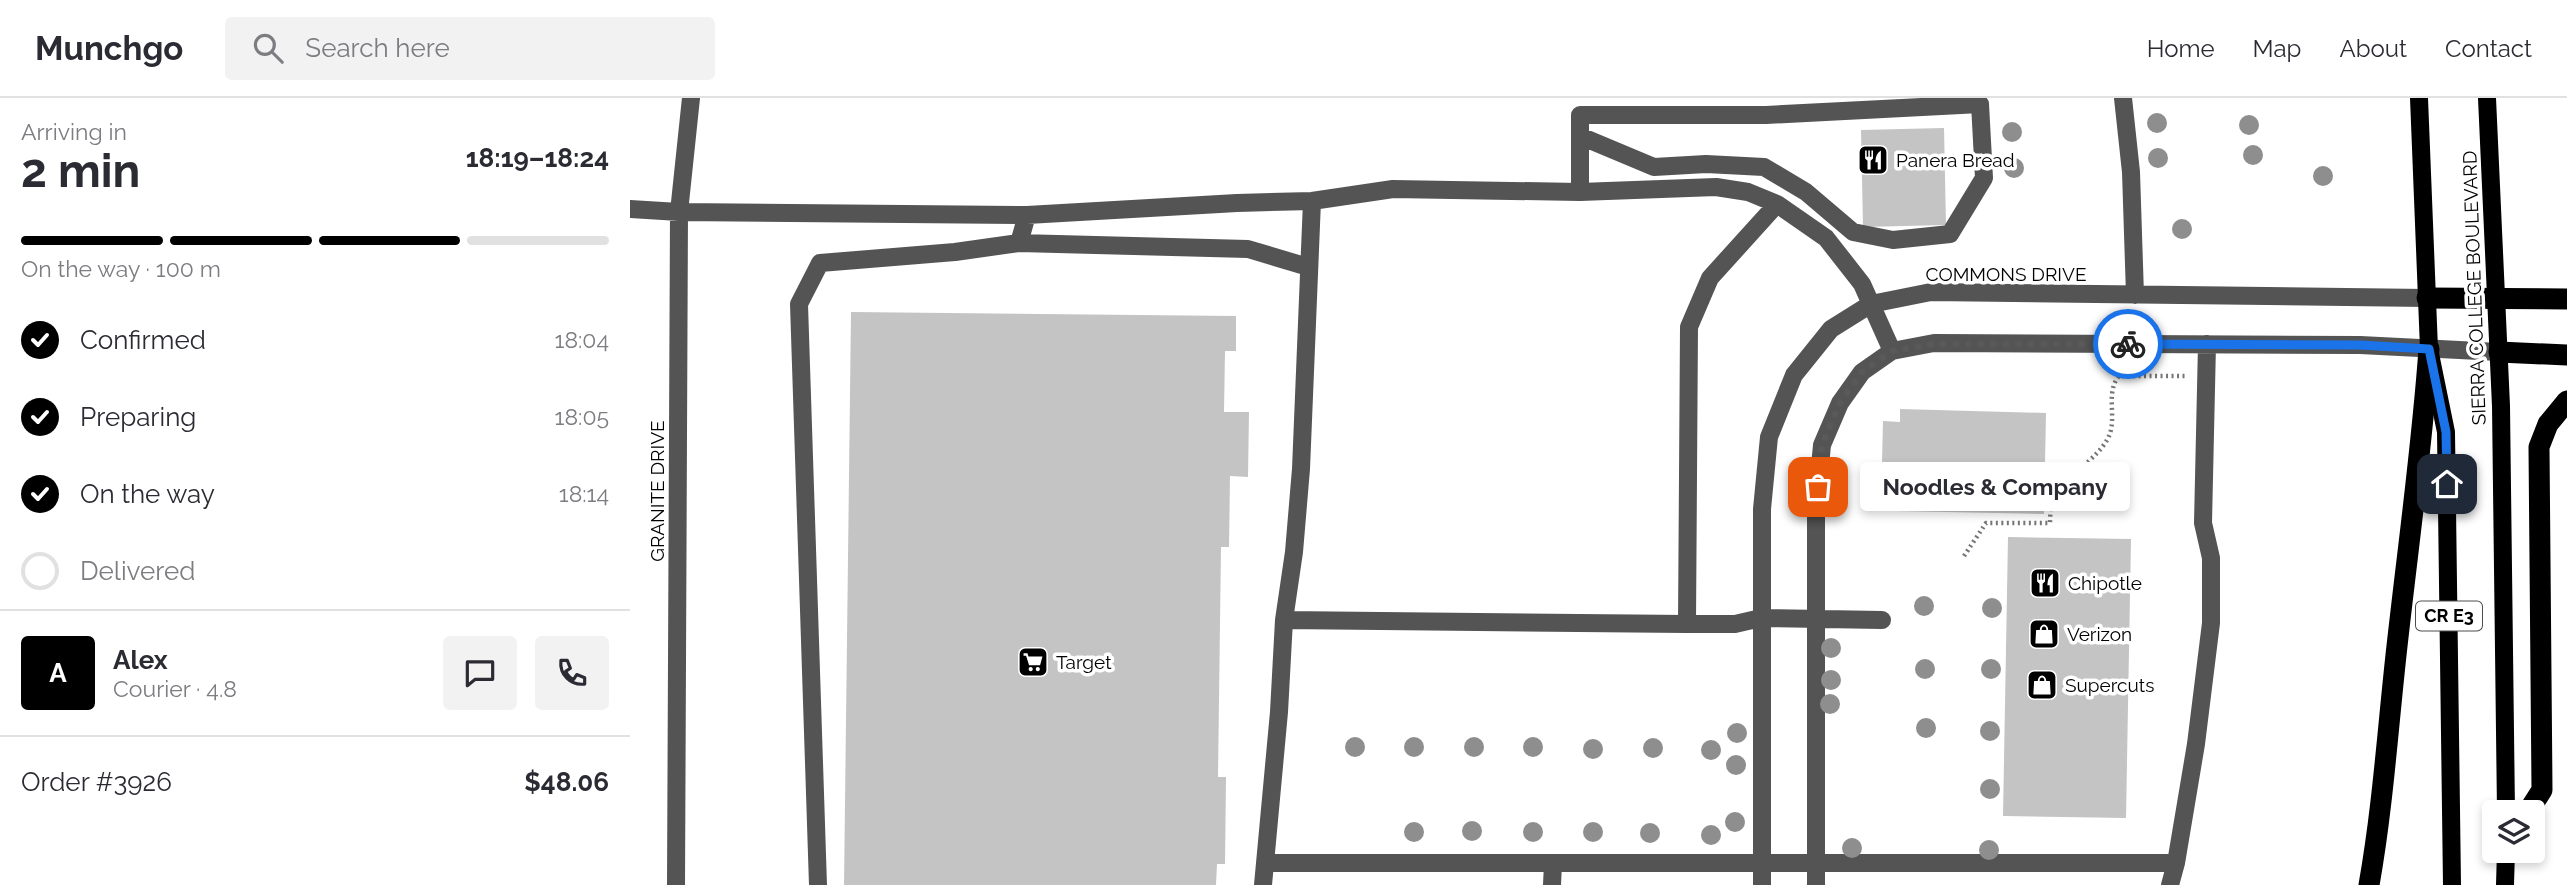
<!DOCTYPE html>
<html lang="en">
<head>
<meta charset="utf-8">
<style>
	:root { --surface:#fff; --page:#f2f2f3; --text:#2b2b33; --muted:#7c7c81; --line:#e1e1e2; --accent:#000 }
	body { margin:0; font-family:Raleway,sans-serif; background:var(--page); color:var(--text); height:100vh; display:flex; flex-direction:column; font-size:26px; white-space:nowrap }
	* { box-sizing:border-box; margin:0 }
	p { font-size:23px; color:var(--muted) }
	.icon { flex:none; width:38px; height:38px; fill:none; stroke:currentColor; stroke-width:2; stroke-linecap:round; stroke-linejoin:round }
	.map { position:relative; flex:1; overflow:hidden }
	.side { display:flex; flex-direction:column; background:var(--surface); width:630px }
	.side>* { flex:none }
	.fabs { position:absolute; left:1852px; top:702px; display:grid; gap:14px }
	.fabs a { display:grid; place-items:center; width:63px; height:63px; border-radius:7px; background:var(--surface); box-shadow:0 4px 10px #0003; font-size:35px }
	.pin { position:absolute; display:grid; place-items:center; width:60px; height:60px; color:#fff; margin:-30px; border-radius:14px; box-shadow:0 4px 10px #0006 }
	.courier { position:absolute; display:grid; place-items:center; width:70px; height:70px; margin:-35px; border:5px solid #1a73e8; border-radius:50%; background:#fff; color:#222; box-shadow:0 2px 9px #0007 }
	.bubble { position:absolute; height:49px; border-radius:7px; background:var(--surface); box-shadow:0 4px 10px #0003; font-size:23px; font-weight:700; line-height:49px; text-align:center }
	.summary em { font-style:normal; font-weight:700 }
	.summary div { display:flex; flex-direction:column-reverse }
	.summary { display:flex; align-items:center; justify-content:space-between; height:119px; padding:0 21px }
	h1 { font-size:46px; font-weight:700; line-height:52px }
	.bar { display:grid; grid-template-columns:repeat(4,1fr); gap:10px 7px; align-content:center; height:84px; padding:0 21px }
	.bar i { height:9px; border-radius:5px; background:var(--line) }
	.bar .selected { background:var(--accent) }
	.bar p { grid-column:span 4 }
	.line { display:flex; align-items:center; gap:18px; padding:0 21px; border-top:2px solid var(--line) }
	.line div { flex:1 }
	.round { display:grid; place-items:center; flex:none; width:74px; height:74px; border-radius:7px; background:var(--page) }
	ol { padding:0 21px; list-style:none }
	li { display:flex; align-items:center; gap:21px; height:77px }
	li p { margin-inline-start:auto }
	li .icon { padding:7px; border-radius:50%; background:var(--accent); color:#fff; stroke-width:4 }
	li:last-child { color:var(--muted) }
	li i { width:38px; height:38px; border:4px solid var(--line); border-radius:50% }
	header { display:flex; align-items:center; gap:42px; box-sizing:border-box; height:98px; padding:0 35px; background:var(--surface); border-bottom:2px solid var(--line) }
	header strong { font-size:33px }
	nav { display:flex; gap:38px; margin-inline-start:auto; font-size:24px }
	.search { width:490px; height:63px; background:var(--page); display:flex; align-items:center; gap:18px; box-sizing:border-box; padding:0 24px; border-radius:7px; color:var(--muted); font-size:26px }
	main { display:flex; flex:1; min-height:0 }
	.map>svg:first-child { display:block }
	.building { fill:#c4c4c4 }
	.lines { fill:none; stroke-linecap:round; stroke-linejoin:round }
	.path { stroke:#767676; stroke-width:4.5; stroke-dasharray:2 3.5; stroke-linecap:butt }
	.minor { stroke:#545454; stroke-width:18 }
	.major { stroke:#000; stroke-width:18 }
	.highway { stroke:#000; stroke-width:21 }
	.tree { fill:#8e8e8e }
	.done { stroke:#595959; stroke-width:7; stroke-dasharray:0 12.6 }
	.route { stroke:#1a73e8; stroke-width:9 }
	.labels { text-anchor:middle; stroke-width:7; stroke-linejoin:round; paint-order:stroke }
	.shield { fill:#fff; stroke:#4c4c4c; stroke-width:2 }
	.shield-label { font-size:18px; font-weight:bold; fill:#000 }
	.poi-label { font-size:19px; fill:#000; stroke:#fff; text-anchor:start }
	.street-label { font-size:19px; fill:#000; stroke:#fff }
</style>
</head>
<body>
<header>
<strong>Munchgo</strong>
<div class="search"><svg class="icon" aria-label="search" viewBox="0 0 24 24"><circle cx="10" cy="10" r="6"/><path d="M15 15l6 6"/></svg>Search here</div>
<nav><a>Home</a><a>Map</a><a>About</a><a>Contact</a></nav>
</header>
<main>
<section class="side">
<div class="summary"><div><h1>2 min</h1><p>Arriving in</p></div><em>18:19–18:24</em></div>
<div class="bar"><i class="selected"></i><i class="selected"></i><i class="selected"></i><i></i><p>On the way · 100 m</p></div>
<ol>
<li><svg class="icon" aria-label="check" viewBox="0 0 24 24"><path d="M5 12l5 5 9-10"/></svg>Confirmed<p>18:04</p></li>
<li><svg class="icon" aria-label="check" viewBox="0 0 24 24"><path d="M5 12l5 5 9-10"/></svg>Preparing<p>18:05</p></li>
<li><svg class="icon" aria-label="check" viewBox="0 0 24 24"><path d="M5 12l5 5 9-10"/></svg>On the way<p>18:14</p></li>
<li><i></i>Delivered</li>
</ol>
<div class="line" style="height:126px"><b class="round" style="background:var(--accent);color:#fff">A</b><div><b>Alex</b><p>Courier · 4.8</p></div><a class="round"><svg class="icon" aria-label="chat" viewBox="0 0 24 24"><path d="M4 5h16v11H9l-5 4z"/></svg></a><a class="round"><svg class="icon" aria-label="phone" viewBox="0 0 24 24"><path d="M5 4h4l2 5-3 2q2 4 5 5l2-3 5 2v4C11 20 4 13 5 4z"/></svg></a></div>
<div class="line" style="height:91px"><div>Order #3926</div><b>$48.06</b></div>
</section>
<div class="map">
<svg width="1937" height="787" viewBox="0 0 1937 787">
	<rect width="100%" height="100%" fill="#fff"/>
	<!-- building -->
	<path class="building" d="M1314,30l2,97 -83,2 -2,-97z
		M221,214l385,4v35h-11l-1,61h25l-1,65 -18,-1 -1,71h-8l-3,230h8l-1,87h-8l-1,21h-372z
		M1270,311l146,4 -2,101 -147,-3 1,-48 -16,-1 1,-41 17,1z
		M1378,439l123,2 -5,279 -123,-2z"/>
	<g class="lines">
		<!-- path -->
		<path class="path" d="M1334,458l22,-33h64l1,-30c16,-15 46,-35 56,-53 12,-20 -3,-46 12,-64h66"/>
		<!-- minor -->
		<path class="minor" d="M1493,0l8,74 4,123
			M950,38l74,31 52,-3 58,3 42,25 47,40 40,8 57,-6 34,-56 -4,-74 -214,11h-186v77
			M0,111l49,3 348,3 210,-12 75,-2 81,-12 187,3 136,-5 32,5 29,12 49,34 36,46 30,67
			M389,145l229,6 60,18
			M654,522l403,4h48l26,-6 121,2
			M1057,526l2,-297 21,-49 67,-74
			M635,765h911
			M46,787l3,-673 12,-114
			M188,787l-19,-581 21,-41 135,-11 64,-9 8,-28
			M633,787l16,-173 5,-92 10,-68 7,-83 11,-268
			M922,787l1,-22
			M1132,787v-376l7,-72 25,-62 37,-46 40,-25 60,-12 496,6
			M1186,787v-377l6,-63 18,-42 22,-31 30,-21 42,-8 426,2 139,7
			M1540,787l6,-22 20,-119 15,-121v-65l-8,-35 4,-179"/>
		<!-- major -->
		<path class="major" d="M1789,0l10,251 17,83 6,453
			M1857,0l14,308 5,406
			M1875,787l1,-35"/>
		<!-- highway -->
		<path class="highway" d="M1797,200l140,1
			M1869,254l68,3
			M1898,714l14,-22 -3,-343 9,-23 19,-23
			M1739,787c14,-79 19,-159 28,-239 11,-99 25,-198 32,-297"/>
	</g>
	<!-- trees -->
	<g class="tree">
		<circle cx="1527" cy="25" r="10"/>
		<circle cx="1619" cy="27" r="10"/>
		<circle cx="1382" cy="34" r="10"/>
		<circle cx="1623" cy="57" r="10"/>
		<circle cx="1528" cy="60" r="10"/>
		<circle cx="1384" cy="70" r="10"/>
		<circle cx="1693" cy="78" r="10"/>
		<circle cx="1552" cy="131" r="10"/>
		<circle cx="1294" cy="508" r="10"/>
		<circle cx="1362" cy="510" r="10"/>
		<circle cx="1201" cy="550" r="10"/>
		<circle cx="1295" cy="571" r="10"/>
		<circle cx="1361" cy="571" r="10"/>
		<circle cx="1201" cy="582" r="10"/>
		<circle cx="1200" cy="606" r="10"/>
		<circle cx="1296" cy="630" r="10"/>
		<circle cx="1360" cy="633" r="10"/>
		<circle cx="1107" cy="635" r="10"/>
		<circle cx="725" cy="649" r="10"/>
		<circle cx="784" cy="649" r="10"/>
		<circle cx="844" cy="649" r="10"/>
		<circle cx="903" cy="649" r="10"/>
		<circle cx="1023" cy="650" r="10"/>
		<circle cx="963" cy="651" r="10"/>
		<circle cx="1081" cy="652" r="10"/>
		<circle cx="1106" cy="667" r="10"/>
		<circle cx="1360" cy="691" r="10"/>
		<circle cx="1105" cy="724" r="10"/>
		<circle cx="842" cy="733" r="10"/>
		<circle cx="784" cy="734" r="10"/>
		<circle cx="903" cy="734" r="10"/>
		<circle cx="963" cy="734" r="10"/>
		<circle cx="1020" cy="735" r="10"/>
		<circle cx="1081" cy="737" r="10"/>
		<circle cx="1222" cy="750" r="10"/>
		<circle cx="1359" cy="752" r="10"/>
	</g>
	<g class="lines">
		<!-- done -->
		<path class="done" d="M1188,389l4,-42 18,-42 22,-31 30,-21 42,-7h194"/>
		<!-- route -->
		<path class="route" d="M1498,246l232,1 69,4 17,83 1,52"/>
	</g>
	<!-- icons -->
	<defs>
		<g id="restaurant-square" transform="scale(1.575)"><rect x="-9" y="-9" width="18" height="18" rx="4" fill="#000" stroke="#fff"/><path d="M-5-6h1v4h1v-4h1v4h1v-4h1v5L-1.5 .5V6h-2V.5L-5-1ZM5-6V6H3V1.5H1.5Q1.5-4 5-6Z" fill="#fff"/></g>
		<g id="shop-square" transform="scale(1.575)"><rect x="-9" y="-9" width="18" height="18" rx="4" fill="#000" stroke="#fff"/><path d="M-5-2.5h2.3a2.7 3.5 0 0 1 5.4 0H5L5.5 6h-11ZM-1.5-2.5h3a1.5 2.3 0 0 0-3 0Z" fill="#fff"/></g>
		<g id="supermarket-square" transform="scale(1.575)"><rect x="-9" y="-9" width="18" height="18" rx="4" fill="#000" stroke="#fff"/><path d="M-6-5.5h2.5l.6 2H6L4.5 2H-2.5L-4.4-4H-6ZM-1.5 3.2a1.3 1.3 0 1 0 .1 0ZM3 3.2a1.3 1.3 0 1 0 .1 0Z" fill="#fff"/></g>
	</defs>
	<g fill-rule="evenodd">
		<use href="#restaurant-square" x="1243" y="62"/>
		<use href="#restaurant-square" x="1415" y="485"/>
		<use href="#shop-square" x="1414" y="536"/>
		<use href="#supermarket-square" x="403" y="564"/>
		<use href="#shop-square" x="1412" y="587"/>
	</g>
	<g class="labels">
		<!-- shield labels -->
		<rect class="shield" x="1786" y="503.5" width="66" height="29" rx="5"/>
		<g class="shield-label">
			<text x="1819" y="524">CR E3</text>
		</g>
		<!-- poi labels -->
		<g class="poi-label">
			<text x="1266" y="69">Panera Bread</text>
			<text x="1438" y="492">Chipotle</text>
			<text x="1437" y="543">Verizon</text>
			<text x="426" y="571">Target</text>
			<text x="1435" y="594">Supercuts</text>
		</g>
		<!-- street labels -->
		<g class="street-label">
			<text x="1376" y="183">COMMONS DRIVE</text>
			<text transform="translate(1844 190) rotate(-92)" y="7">SIERRA COLLEGE BOULEVARD</text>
			<text transform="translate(27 393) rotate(-90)" y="7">GRANITE DRIVE</text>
		</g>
	</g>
</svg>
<div class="fabs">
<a><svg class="icon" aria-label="layers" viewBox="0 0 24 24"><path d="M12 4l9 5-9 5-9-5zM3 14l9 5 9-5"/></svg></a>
</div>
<div class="pin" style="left:1188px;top:389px;background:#ea580c"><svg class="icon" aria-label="bag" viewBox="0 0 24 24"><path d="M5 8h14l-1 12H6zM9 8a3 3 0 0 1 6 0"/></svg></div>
<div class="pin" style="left:1817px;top:386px;background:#1f2937"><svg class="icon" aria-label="home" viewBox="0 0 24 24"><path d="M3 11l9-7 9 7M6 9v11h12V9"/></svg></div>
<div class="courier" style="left:1498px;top:246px"><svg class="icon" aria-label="bike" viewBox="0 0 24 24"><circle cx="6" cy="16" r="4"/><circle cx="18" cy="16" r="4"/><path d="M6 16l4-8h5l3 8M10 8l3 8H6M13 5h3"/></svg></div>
<div class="bubble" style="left:1230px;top:364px;width:270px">Noodles &amp; Company</div>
</div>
</main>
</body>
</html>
